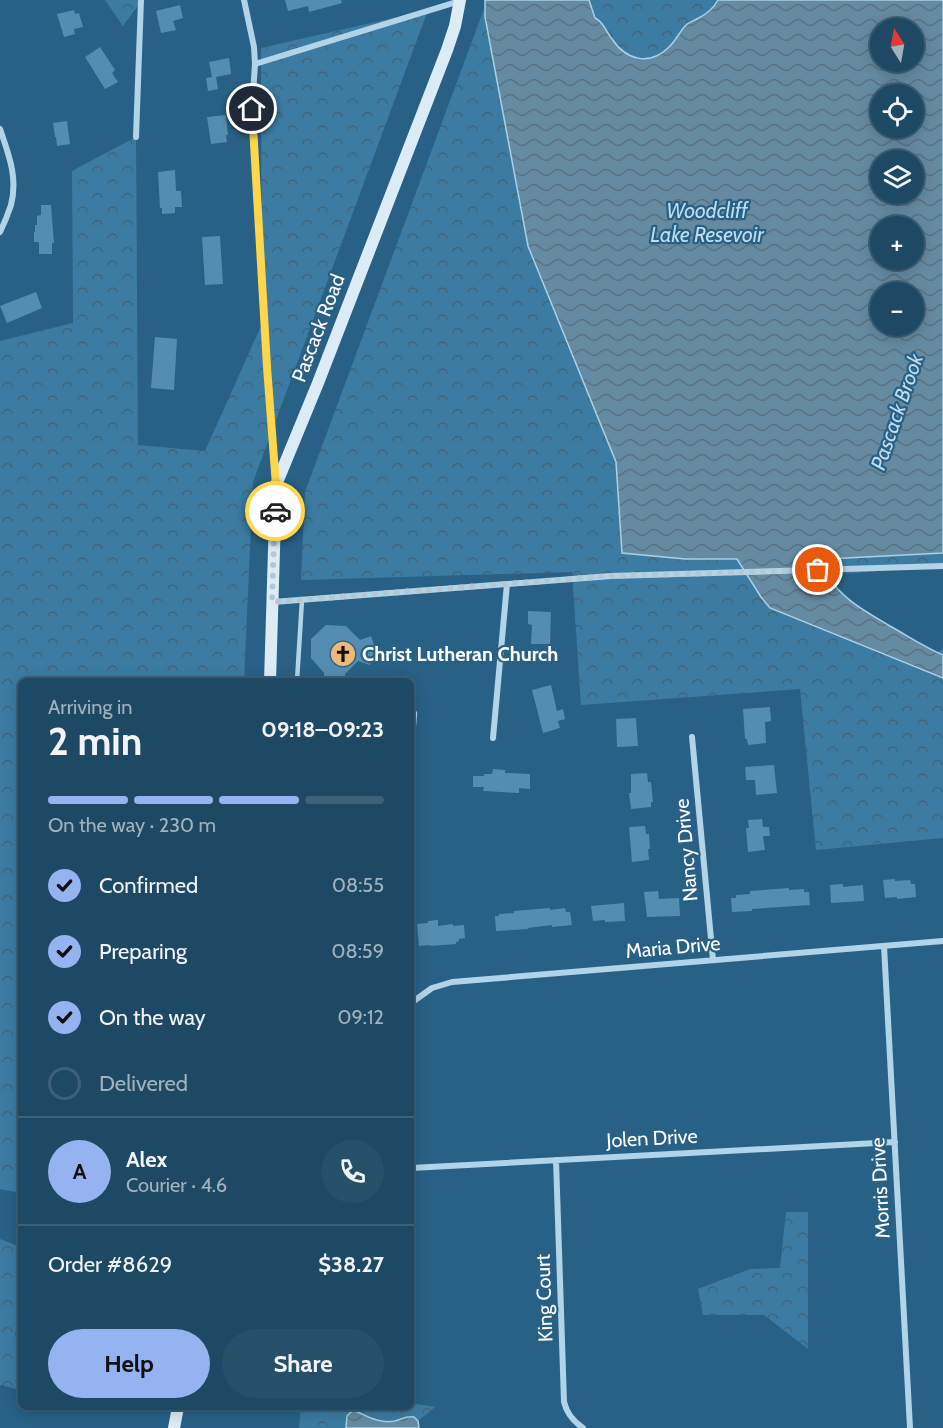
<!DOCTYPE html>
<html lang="en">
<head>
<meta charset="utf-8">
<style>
	:root { --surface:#1e4964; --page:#26506a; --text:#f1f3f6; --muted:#a1b2bf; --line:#3c6178; --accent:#95b2f1 }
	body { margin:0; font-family:Cabin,sans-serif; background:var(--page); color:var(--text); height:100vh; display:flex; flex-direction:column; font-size:22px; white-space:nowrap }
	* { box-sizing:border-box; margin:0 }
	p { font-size:20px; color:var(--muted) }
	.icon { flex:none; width:33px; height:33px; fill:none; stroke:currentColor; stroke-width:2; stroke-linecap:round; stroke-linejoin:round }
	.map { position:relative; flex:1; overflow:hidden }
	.details { position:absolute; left:18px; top:678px; width:396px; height:732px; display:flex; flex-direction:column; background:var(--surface); border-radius:9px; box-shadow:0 3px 15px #0003,0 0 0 2px var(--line) }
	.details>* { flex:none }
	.needle { width:39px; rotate:349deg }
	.fabs { position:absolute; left:870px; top:18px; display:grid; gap:12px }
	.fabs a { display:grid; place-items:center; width:54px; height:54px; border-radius:50%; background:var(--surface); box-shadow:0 3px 15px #0003,0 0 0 2px var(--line); font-size:30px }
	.pin { position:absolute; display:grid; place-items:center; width:51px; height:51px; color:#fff; margin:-26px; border:3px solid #fff; border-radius:50%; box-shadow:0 2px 6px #0007 }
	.courier { position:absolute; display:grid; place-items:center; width:60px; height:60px; margin:-30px; border:4px solid #ffd54a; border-radius:50%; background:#fff; color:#222; box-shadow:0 2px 8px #0007 }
	.overview em { font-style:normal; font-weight:700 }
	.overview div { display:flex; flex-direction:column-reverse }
	.overview { display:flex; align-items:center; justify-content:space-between; height:102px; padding:0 30px }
	h1 { font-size:39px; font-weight:700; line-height:45px }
	.bar { display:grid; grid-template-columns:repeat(4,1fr); gap:9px 6px; align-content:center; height:72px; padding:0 30px }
	.bar i { height:8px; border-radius:4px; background:var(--line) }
	.bar .current { background:var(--accent) }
	.bar p { grid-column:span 4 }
	.line { display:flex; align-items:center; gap:15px; padding:0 30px; border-top:2px solid var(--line) }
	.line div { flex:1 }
	.round { display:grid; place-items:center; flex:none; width:63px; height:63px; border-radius:32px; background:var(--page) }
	ol { padding:0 30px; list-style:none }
	li { display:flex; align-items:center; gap:18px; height:66px }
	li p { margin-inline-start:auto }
	li .icon { padding:6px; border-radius:50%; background:var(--accent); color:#111; stroke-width:4 }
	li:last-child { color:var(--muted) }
	li i { width:33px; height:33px; border:3px solid var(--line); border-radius:50% }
	.cta { display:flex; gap:12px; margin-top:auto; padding:12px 30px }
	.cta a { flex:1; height:69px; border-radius:36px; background:var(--accent); color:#111; font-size:24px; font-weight:700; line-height:69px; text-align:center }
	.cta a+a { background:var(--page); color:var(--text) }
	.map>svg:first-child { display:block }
	.forest { fill:url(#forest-crowns) }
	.water { fill:url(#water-waves); stroke:#a7d1e8; stroke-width:1.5; fill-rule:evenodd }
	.building { fill:#548daf }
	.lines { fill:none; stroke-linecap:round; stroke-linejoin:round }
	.lane { stroke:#b2d4e8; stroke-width:4.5 }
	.street { stroke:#b2d4e8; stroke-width:6 }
	.secondary { stroke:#dcecf7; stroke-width:12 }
	.done { stroke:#b4c8d4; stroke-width:6; stroke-dasharray:0 10.8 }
	.route { stroke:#ffd54a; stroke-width:8 }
	.labels { text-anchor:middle; stroke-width:4.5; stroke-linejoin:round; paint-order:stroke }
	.street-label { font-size:20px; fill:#fff; stroke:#286185 }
	.poi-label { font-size:20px; font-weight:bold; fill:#fff; stroke:#286185; text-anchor:start }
	.water-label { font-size:21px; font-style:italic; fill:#beddef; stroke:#286185 }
</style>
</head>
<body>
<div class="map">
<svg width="943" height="1428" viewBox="0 0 943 1428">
	<defs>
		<pattern id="forest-crowns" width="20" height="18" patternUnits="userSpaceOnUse" patternTransform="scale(1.5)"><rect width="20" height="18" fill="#3c7ca2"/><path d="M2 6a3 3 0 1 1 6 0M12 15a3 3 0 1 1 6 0" fill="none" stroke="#446477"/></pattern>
		<pattern id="water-waves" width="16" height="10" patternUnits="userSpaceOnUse" patternTransform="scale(1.5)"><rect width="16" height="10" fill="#658ba3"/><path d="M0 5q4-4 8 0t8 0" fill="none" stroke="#5b7280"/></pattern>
	</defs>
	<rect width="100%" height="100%" fill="#286185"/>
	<!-- forest -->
	<path class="forest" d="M105,0h37l-19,26z
		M589,0h129c-4,7 -13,15 -21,19 -4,2 -8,3 -12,7 -6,7 -10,16 -17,22 -19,18 -42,12 -56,-8 -6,-8 -8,-18 -17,-22z
		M484,9l42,230 90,223 6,90 63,7 120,1 138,-7v13l-115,9c23,33 65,53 100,74l9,4 6,-5v190l-127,12 -16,-161 -219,16 -9,-133 -271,8 4,-88z
		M428,10l-175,472 -9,199h-223v512l-21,-4v-848l73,-18 -1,-152 64,-34 2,308 67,6 57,-127 -1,-276z
		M786,1212h22v137l-44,-34h-61l-5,-26 52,-20 30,-1z
		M0,1239l21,8v54l-6,35 6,7v47l-20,-5 -1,1z
		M411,1403l24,4 -17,14 -4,-4c-8,-1 -12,2 -19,4 -16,3 -28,-5 -42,-11l-6,6 -1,12h-47l2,-21h110z"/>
	<!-- water -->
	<path class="water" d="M485,0h104l6,18c9,4 11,14 17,21 14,21 37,27 56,9 7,-6 11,-15 17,-22 4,-4 8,-5 12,-7 8,-4 17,-11 21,-19h225v553l-116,6c0,6 -1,13 2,18 13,23 40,36 61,49 18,10 34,21 53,29v23l-173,-70 -9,-11 -24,-38h-52l-63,-6 -6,-91 -88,-216 -43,-229zM880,28h34v34h-34zM880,94h34v34h-34zM880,160h34v34h-34zM880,226h34v34h-34zM880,292h34v34h-34z
		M353,1410c14,6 26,14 42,11 7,-2 11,-5 19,-4l4,4 1,7h-73l1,-12z"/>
	<!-- building -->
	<path class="building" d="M285,0h56l1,3 -33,9 -1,-6 -20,5z
		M180,5l3,13 -10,3 3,9 -15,3 -5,-22z
		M74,10l1,4 4,-1 4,14 -9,2 1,5 -11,3 -7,-23z
		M100,47l15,23 -3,3 6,9 -13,7 -20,-32z
		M229,58l2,16 -15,3 2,12 -10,2 -2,-13 6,-1 -3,-15z
		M226,115l2,20h-2l1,7 -16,2 -4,-27z
		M67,121l3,23 -13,2 -1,-9h-1l-2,-14z
		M175,170l1,21h5l1,16h-7v6l-13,1v-6h-2l-2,-36z
		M41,205h10l3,38h-2v11h-13v-12h-5v-10h1v-7h2v-9l4,-1z
		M220,236l3,48 -18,1 -3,-48z
		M36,292l6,16 -35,15 -7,-17z
		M155,337l22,2 -3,51 -23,-2z
		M528,611l23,1 -1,32h-19l1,-19 -4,-1z
		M326,625l20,1 14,14 11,-4 5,15 -6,14 -12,-4 -13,13v7h-21v-8l-13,-15v-19z
		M551,685l6,26 6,-2 2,10 -7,2 2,7 -17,5 -11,-43z
		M770,707l1,14 -6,1 1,21 -18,2 -1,-6h-2l-2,-30z
		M636,718l2,28 -21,1 -1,-28z
		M774,765l3,28 -21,2 -1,-15h-9l-1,-13z
		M493,769l12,1v3l25,1v15l-11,-1v5l-36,-2 1,-4h-11v-11h11v-2h8z
		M647,773l1,9h3l2,20h-2v5l-20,2 -2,-16h2v-19z
		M762,819l1,8h6l1,9h-7l2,14 -17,2 -2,-24h3l-1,-8z
		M645,826l1,8h3l1,15h-2l1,11 -17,2 -3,-35z
		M895,879v2l15,-1 1,4h4l1,13 -19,2v-2l-12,1 -2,-18z
		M843,884v3l20,-2 1,16 -33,2 -1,-18z
		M789,888v2l15,-1v3h5l1,13 -58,4v2l-20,1 -1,-14h5v-3l14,-1v-3z
		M658,891l1,8 20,-1 1,18 -33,1 -3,-25z
		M624,903l1,18 -20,1v-2l-12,1 -2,-15z
		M550,908v2l15,-2 1,4h4l2,13 -20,2v-2l-24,3v1l-32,2 -1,-15h4v-2l15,-1v-2z
		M438,920v6l15,-2v2l11,-1 1,13 -6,1v2l-3,1v2l-26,2v-1l-11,1 -2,-22 11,-1v-2z"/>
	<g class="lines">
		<!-- lane -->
		<path class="lane" d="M297,681l5,-81
			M411,738l2,-2 2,-23"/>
		<!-- street -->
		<path class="street" d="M244,0l10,47 1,17 -3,45 15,258 8,112
			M255,64l205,-63
			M0,129c9,26 18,49 11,76 -3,9 -7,19 -11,27
			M136,137l5,-137
			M273,602l338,-26 332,-10
			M692,737l21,223
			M493,738l14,-154
			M884,946l26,482
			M411,1003l21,-15 20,-6 491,-41
			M556,1160l8,242c3,12 9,19 19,26
			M411,1168l484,-26"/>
		<!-- secondary -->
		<path class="secondary" d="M270,681l6,-196 42,-102 129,-333 8,-24 5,-26
			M174,1428l4,-21"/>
	</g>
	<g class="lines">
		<!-- done -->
		<path class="done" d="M275,511l-3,91 338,-26 208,-6"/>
		<!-- route -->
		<path class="route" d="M252,109l15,258 9,118 -1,26"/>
	</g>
	<!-- icons -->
	<defs>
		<g id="church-disc" transform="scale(1.35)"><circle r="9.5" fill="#f0b878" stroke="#286185"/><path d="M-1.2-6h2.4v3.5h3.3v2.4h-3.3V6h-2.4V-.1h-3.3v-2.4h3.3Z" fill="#111"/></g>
	</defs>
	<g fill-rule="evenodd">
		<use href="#church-disc" x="343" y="654"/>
	</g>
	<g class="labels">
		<!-- street labels -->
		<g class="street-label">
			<text transform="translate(318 328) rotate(-69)" y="7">Pascack Road</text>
			<text transform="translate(686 850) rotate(-95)" y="7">Nancy Drive</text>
			<text transform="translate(673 947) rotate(-5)" y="7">Maria Drive</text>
			<text transform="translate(652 1138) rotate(-3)" y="7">Jolen Drive</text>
			<text transform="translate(880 1188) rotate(-93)" y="7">Morris Drive</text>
			<text transform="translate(544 1298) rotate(-92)" y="7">King Court</text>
		</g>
		<!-- poi labels -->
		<g class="poi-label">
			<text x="362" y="661">Christ Lutheran Church</text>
		</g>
		<!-- water labels -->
		<g class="water-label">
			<text x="707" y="218">Woodcliff<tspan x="707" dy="24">Lake Resevoir</tspan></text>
			<text transform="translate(897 412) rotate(-71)" y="7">Pascack Brook</text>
		</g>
	</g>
</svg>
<div class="fabs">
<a><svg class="needle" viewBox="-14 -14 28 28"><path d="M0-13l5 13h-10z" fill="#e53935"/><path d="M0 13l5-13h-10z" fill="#a1b2bf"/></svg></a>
<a><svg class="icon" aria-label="locate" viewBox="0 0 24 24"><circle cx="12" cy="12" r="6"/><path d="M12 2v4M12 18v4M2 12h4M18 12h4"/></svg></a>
<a><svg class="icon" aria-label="layers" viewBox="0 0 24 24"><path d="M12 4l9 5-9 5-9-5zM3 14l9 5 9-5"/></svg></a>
<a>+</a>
<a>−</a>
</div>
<div class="pin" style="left:818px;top:570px;background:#ea580c"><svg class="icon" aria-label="bag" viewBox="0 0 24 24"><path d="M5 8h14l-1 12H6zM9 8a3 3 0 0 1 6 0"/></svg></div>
<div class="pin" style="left:252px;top:109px;background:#1f2937"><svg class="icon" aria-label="home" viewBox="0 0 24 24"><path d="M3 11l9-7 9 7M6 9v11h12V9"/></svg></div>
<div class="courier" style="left:275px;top:511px"><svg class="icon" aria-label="car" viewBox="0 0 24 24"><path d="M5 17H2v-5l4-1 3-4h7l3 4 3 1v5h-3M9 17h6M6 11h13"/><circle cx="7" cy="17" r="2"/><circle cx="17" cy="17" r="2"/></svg></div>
<section class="details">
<div class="overview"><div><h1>2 min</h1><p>Arriving in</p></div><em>09:18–09:23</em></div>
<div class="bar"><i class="current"></i><i class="current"></i><i class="current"></i><i></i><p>On the way · 230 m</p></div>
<ol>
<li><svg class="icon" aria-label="check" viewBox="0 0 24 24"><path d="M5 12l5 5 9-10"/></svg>Confirmed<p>08:55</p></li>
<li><svg class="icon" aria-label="check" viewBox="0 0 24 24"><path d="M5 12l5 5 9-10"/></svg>Preparing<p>08:59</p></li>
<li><svg class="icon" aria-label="check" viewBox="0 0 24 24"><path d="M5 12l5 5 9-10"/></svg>On the way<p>09:12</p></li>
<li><i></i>Delivered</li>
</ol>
<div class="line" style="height:108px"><b class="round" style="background:var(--accent);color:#111">A</b><div><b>Alex</b><p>Courier · 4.6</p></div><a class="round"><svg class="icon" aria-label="phone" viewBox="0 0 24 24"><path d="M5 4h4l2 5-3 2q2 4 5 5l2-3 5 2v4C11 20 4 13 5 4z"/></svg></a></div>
<div class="line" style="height:78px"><div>Order #8629</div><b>$38.27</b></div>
<div class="cta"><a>Help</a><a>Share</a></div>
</section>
</div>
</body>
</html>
